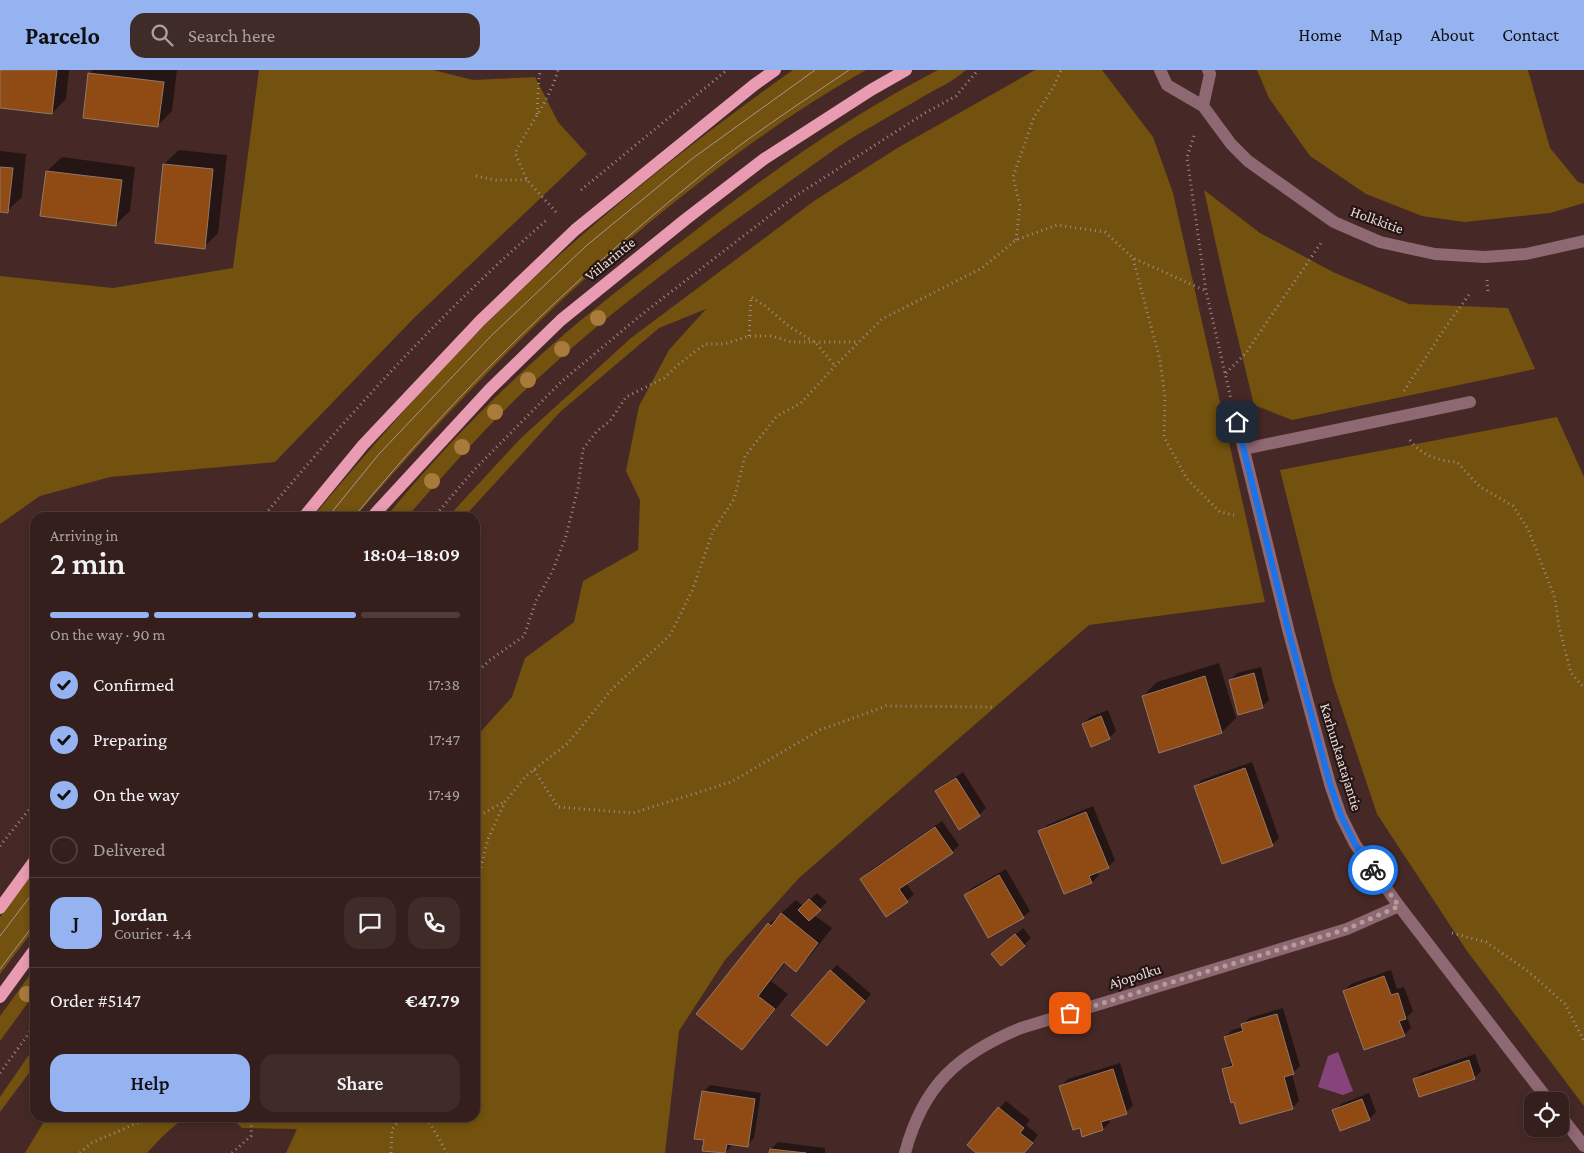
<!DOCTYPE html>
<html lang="en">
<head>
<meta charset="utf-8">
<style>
	:root { --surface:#341f1c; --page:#3f2c29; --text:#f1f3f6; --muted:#a9a2a3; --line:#4e3d3b; --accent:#95b2f1 }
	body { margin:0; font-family:"Crimson Pro",serif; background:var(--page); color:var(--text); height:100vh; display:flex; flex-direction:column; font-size:19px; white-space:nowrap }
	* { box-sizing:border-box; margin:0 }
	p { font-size:16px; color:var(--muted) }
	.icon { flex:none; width:28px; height:28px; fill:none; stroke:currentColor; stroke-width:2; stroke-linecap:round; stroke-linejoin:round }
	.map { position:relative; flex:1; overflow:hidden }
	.side { position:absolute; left:30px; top:442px; width:450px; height:610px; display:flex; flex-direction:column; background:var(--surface); border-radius:15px; box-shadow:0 2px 8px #0003,0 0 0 1px var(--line) }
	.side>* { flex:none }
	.controls { position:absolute; left:1524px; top:1022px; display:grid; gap:10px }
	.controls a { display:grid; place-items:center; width:45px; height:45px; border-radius:10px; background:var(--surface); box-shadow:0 2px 8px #0003,0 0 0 1px var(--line); font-size:25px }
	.pin { position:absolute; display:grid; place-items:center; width:42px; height:42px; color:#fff; margin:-21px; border-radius:10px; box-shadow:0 2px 8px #0006 }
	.courier { position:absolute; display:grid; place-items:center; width:50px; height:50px; margin:-25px; border:4px solid #1a73e8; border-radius:50%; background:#fff; color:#222; box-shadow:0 1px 6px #0007 }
	.overview em { font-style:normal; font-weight:600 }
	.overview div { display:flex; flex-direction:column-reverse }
	.overview { display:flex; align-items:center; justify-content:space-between; height:85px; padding:0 20px }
	h1 { font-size:32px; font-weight:600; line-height:38px }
	.bar { display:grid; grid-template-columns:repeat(4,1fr); gap:8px 5px; align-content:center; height:60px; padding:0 20px }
	.bar i { height:6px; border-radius:4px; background:var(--line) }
	.bar .current { background:var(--accent) }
	.bar p { grid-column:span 4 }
	.line { display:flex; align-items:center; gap:12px; padding:0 20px; border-top:1px solid var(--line) }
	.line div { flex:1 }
	.round { display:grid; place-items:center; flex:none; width:52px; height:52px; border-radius:15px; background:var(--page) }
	ol { padding:0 20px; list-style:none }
	li { display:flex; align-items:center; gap:15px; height:55px }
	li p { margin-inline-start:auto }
	li .icon { padding:5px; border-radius:50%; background:var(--accent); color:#111; stroke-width:4 }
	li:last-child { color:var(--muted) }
	li i { width:28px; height:28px; border:2px solid var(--line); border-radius:50% }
	.action { display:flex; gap:10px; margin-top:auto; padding:10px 20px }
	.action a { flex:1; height:58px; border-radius:15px; background:var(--accent); color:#111; font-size:20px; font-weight:600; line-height:58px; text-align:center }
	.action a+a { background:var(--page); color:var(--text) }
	header { display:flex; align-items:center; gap:30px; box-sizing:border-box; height:70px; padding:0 25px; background:var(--accent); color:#111 }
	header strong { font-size:24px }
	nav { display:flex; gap:28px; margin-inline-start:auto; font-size:18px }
	.search { width:350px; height:45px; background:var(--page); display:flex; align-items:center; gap:12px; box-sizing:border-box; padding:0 18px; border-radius:15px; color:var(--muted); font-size:19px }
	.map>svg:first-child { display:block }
	.green { fill:#72520e }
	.water { fill:#86457a }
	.shadow { fill:#0007 }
	.building { fill:#8f4b13; stroke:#937866 }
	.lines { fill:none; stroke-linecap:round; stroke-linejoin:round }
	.path { stroke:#a18a87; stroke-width:3; stroke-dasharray:1 4; stroke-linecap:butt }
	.minor { stroke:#8e6872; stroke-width:12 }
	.major { stroke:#e89bb1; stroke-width:12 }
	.tram { stroke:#ab9491; stroke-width:1 }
	.tree { fill:#a87b3c }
	.done { stroke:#b39c99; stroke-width:5; stroke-dasharray:0 9 }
	.route { stroke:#1a73e8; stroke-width:6 }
	.labels { text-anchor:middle; stroke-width:4.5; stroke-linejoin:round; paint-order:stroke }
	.street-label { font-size:15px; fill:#eddad7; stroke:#231614 }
</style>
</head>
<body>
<header>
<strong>Parcelo</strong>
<div class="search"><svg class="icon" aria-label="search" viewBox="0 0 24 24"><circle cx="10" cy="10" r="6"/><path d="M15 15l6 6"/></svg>Search here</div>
<nav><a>Home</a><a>Map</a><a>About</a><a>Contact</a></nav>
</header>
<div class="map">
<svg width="1584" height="1083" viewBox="0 0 1584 1083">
	<rect width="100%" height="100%" fill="#462926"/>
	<!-- green -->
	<path class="green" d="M259,0h174l40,10 62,-3 23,45 29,32 -173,164 -139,144 -165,15 -70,19 -40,28v-248l113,12 120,-20z
		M793,0h73c-59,33 -113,71 -166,112 -128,99 -240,214 -345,335l-43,1c55,-66 111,-131 172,-192 95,-94 200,-179 309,-256z
		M938,0h28c-12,11 -28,18 -42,26 -33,20 -69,38 -100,61 -95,68 -193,136 -279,215 -50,44 -94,95 -138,145h-21c45,-55 95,-108 148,-156 48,-44 101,-84 153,-124 79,-62 162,-121 251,-167z
		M1035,0h67l51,67 20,56 92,409 -176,23 -290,253 -74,82 -46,71 -14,122h-379l11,-24 -55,-1 -10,-10h243v-380l37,-41 13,-39 49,-36 9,-41 55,-31 2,-50 -14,-29 13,-65 30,-56 37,-41 -47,19 -99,84 -96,105h-16l72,-78 111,-101 183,-137 85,-54z
		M1257,0h271l22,78 28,34 6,2v19l-34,10 -86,9 -42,-6 -56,-22 -56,-38 -41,-58z
		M1204,120l56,43 75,40 74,31 99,4 27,61 -243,51 -38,-15 -29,-120z
		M1557,347l27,60v629l-117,-155 -90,-137 -44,-132 -53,-212z
		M35,800v58l-35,46v-57z
		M35,898v25l-35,48v-25z
		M35,976v19l-35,47v-15z
		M46,1048h137l-21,19 -15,16h-122z"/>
	<!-- water -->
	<path class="water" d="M1338,982l15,39 -10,4 -25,-8 10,-31z"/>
	<!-- shadow -->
	<path class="shadow" d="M0,0h69l-3,29 -14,14 -52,-6z
		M93,0h84l-5,41 -14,14 -69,-51z
		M179,80l48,5 -9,78 -14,14 -40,-83z
		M0,81l26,3 -4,43 -15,14 -7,-1z
		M62,87l73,10 -5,44 -15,14 -68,-54z
		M1219,593l17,55 -14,14 -79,-36 14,-14z
		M1261,597l8,33 -7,7 -32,-27 7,-7z
		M1108,640l8,21 -7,7 -26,-14 7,-7z
		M1252,692l27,76 -7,7 -77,-59 7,-6z
		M963,702l23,36 -7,7 -43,-23 7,-7z
		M1093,736l22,54 -7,7 -11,4 2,4 -7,7 -28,11 -24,-61 7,-7z
		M942,751l17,24 -7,7 -46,31 8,11 -7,7 -21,15 -24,-37 6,-7z
		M1006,799l24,42 -7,6 -58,-22 7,-7z
		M817,823l10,9 -13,13 18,13 -22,28 -14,14 -10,-8 -15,19 17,13 -32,40 -14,14 27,-124 27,-24 7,6z
		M1023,858l8,10 -7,7 -24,2z
		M837,895l34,29 -37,43 -3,-66z
		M1391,900l6,19 7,-2 9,24 -6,6 4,11 -7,7 -60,-44 7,-7z
		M1283,938l17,58 -8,8 7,27 -7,7 -57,-7 -12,-31 10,-8 -8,-25 7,-7 11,-3 -1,-2 7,-7z
		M1475,984l6,17 -7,7 -60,1 7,-6z
		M1120,993l13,43 -7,6 -18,6 2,4 -7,7 -20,6 -22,-49 7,-7z
		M710,1015l51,8 -7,45 -7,7 -15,-2 -1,3 -6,7 -22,-3 2,-11 -2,-47z
		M1369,1023l7,19 -7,7 -35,-8 7,-7z
		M1006,1031l24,19 -4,5 12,10 -14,18h-46l-10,-8z
		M778,1072l47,6v5h-55l1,-4z"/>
	<!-- building -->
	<path class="building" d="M0,0h57l-5,44 -52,-6z
		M88,3l76,9 -6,45 -75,-9z
		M163,94l50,5 -8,80 -50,-6z
		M0,97l13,1 -5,45 -8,-1z
		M46,101l76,9 -6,46 -76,-10z
		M1254,603l9,35 -25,7 -9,-35z
		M1205,606l17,57 -63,20 -17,-57z
		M1101,646l9,23 -19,8 -9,-23z
		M1245,698l28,78 -51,18 -28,-78z
		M956,708l24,38 -21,14 -24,-39z
		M1086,742l23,56 -20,8 3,7 -28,11 -26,-63z
		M935,757l18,26 -54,36 9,13 -22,15 -26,-38z
		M999,805l25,43 -36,20 -24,-43z
		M809,829l12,11 -12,11 -11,-11z
		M781,843l37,30 -22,29 -12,-10 -26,34 17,13 -33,41 -46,-36 72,-91 3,3z
		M1015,864l10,12 -24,20 -10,-12z
		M830,900l35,31 -38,45 -36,-31z
		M1384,906l7,19 7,-2 8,26 -7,2 6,15 -41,14 -21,-59z
		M1277,944l17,60 -10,3 9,32 -53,15 -6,-22 -3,1 -9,-34 11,-3 -9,-29 19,-6 -2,-7z
		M1469,990l6,19 -56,18 -6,-18z
		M1113,999l14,45 -26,8 2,8 -21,7 -2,-9 -7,2 -14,-44z
		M702,1021l53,8 -7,48 -21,-3 -2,9 -23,-2 2,-11 -10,-1z
		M1362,1029l8,21 -30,11 -8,-21z
		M998,1037l26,21 -4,5 13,10 -9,10h-48l-9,-8z
		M770,1079l36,4h-37z"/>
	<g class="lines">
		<!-- path -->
		<path class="path" d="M537,44l2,-38 2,-6
			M1194,66l-7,21 19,134 25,108
			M476,106l20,4h31
			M581,120l146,-120
			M556,142l-29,-32 -12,-27c14,-28 35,-53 43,-83
			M1016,170l4,-35 -7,-28 21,-60 19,-29 8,-18
			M1133,189l27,101 5,38 -1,39 23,42 33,33 14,3
			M1487,210l1,12
			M749,266l2,-39 14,9 25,21 26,16 19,23
			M1226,303l19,-19 76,-111
			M1404,321l41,-63 26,-36
			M1410,370c11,15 28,21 47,22l22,24 34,20 15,23 27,69 4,29 12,46 13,15
			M262,448c89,-106 182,-209 286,-299
			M433,448l42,-49 86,-87 80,-67 153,-118 131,-84 31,-17 22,-26
			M475,610l4,-10 11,-10 34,-24 12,-35 17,-31 13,-34 12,-48 5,-39 14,-18 13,-10 16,-24 38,-19 15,-14 26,-20h19l25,-8h22l21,6h66
			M534,700l24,37 75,6 98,-31 89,-52 66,-24 109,1
			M475,748l29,-16
			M0,776l35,-44
			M475,784l7,10
			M475,822l13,-53 17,-37 21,-26 42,-33 44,-54 58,-54 22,-44 21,-60 21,-32 11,-43 32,-40 24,-13 34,-37 47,-47 100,-51 34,-28 41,-15 48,7 28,26 73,33
			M1452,863l34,9 43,30 36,32 19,37
			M0,1003l35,-48
			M427,1048l20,35
			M80,1083l11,-10 58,-25
			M232,1083l19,-17 1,-18
			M391,1083l1,-24 10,-11"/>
		<!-- minor -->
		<path class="minor" d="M1160,0l7,15 36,21 28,38 17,17 86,61 46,20 55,12 50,3 41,-3 58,-13
			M1203,36l7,-32 -2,-4
			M1237,352l52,211 41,151 11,32 14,28 44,62 150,195
			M1244,379l226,-47
			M1560,1045l24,31
			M905,1083c18,-68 53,-99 116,-125l326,-99 52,-23"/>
		<!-- major -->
		<path class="major" d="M303,448l60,-73 117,-124 95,-91 179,-145 21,-15
			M371,448l119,-129 71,-69 125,-101 78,-60 107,-69 35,-20
			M0,838l35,-48
			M0,927l35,-48"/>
		<!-- tram -->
		<path class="tram" d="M327,448l52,-64 112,-118 95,-90 107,-88 122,-88
			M353,448c103,-125 219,-238 345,-340 47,-39 101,-74 151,-108
			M0,866l35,-46
			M0,899l35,-46"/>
	</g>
	<!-- trees -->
	<g class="tree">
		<circle cx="598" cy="248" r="8"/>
		<circle cx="562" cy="279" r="8"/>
		<circle cx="528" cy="310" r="8"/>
		<circle cx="495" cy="342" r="8"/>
		<circle cx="462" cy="377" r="8"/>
		<circle cx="432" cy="411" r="8"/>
		<circle cx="27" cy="924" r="8"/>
	</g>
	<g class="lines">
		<!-- done -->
		<path class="done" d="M1070,943l277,-84 52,-23 -26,-36"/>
		<!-- route -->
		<path class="route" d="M1237,352l52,211 41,151 11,32 14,28 18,26"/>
	</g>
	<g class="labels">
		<!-- street labels -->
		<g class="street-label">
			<text transform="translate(1377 150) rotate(20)" y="5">Holkkitie</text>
			<text transform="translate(610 189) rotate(-39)" y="5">Viilarintie</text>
			<text transform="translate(1341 687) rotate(73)" y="5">Karhunkaatajantie</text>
			<text transform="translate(1135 906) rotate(-17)" y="5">Ajopolku</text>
		</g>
	</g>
</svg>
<div class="controls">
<a><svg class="icon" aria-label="locate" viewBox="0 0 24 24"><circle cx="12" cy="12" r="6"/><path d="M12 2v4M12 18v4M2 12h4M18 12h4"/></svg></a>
</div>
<div class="pin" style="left:1070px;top:943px;background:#ea580c"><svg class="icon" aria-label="bag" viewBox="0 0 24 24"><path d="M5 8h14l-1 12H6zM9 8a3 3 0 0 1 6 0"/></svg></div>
<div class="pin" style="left:1237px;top:352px;background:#1f2937"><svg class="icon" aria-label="home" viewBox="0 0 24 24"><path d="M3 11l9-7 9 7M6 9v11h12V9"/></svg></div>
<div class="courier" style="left:1373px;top:800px"><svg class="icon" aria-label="bike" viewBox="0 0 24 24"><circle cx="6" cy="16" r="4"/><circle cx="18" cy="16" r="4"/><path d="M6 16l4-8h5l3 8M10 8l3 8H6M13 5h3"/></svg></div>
<section class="side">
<div class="overview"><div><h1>2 min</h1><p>Arriving in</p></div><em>18:04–18:09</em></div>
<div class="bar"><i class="current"></i><i class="current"></i><i class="current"></i><i></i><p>On the way · 90 m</p></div>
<ol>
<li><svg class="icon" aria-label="check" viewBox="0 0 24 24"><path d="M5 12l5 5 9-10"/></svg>Confirmed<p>17:38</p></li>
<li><svg class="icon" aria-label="check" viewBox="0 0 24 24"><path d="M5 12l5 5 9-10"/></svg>Preparing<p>17:47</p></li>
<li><svg class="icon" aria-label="check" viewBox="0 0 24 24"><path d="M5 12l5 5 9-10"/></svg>On the way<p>17:49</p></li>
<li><i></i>Delivered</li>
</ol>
<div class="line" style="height:90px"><b class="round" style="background:var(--accent);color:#111">J</b><div><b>Jordan</b><p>Courier · 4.4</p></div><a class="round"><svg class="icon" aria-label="chat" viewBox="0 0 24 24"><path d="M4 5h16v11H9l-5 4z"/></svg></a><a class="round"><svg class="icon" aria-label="phone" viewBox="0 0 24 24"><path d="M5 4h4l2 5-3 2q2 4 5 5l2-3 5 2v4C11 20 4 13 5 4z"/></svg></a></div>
<div class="line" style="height:65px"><div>Order #5147</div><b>€47.79</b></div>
<div class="action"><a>Help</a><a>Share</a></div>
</section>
</div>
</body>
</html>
